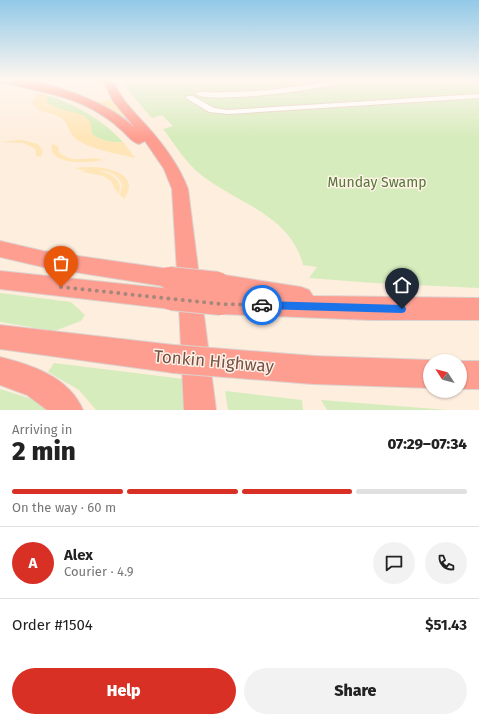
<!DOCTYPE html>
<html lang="en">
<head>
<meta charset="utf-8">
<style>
	:root { --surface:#fff; --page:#f2f2f2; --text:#222; --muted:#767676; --line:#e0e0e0; --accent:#d93025 }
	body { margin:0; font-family:"Fira Sans",sans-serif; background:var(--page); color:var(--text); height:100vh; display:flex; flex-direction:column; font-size:15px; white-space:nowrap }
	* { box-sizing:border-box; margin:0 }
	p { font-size:13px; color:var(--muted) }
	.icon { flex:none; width:22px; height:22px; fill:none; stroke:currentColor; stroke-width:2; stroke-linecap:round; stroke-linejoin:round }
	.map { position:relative; height:410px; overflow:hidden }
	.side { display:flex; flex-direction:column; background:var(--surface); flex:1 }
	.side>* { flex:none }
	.needle { width:26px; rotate:306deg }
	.buttons { position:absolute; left:423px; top:354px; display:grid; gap:8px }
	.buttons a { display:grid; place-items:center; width:44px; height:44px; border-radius:50%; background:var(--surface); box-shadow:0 1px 3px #0004; font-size:20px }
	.pin { position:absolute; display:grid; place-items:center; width:34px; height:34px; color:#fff; margin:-41px -17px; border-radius:50% 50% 50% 0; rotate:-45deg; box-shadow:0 0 4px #0007 }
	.pin .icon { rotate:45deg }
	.courier { position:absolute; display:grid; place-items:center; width:40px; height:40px; margin:-20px; border:3px solid #1a73e8; border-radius:50%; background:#fff; color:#222; box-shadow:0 1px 5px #0007 }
	.overview em { font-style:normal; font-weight:800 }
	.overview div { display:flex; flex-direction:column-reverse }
	.overview { display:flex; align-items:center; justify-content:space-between; height:68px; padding:0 12px }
	h1 { font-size:26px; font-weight:800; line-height:30px }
	.bar { display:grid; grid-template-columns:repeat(4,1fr); gap:6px 4px; align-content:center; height:48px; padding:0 12px }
	.bar i { height:5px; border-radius:3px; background:var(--line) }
	.bar .current { background:var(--accent) }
	.bar p { grid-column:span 4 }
	.line { display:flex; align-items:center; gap:10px; padding:0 12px; border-top:1px solid var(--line) }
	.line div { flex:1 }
	.round { display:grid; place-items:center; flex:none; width:42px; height:42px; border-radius:21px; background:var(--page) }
	.primary-button { display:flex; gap:8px; margin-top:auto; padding:8px 12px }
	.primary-button a { flex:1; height:46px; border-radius:24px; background:var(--accent); color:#fff; font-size:16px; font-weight:800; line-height:46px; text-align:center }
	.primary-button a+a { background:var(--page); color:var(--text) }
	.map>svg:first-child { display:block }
	.green { fill:#d6ecbc }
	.sand { fill:#ffe6b8 }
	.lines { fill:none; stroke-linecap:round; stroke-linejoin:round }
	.minor-casing { stroke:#e5cabd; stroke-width:2 }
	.highway-casing { stroke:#dbd2cf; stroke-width:2 }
	.minor { fill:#fff; fill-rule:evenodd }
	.highway { fill:#fe9e90; fill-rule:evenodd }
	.highway-bridge-far1-casing { stroke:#dbd2cf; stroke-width:24; stroke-linecap:butt }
	.highway-bridge-casing { stroke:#dbd2cf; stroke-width:30; stroke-linecap:butt }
	.highway-bridge-far1 { stroke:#fe9e90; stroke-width:22 }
	.highway-bridge { stroke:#fe9e90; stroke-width:28 }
	.route { fill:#1a73e8 }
	.done { stroke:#a6877b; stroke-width:4; stroke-dasharray:0 7.2 }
	.labels { text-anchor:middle; stroke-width:3; stroke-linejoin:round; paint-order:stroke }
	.park-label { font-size:14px; fill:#537739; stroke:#fff2e7 }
	.near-street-label { font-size:17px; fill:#765045; stroke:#fff2e7 }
</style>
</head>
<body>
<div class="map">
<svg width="479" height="410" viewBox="0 0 479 410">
	<rect width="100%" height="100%" fill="#feeede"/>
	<!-- green -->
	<path class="green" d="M122,80h357v208l-106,-5 -64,-5 8,-11 -14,-2c-13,-51 -66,-61 -103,-91 -15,-12 -25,-30 -37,-45l10,-3 -11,-11 -10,3 -22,-25z
		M47,95c29,10 55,24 76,47 -10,1 -22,-1 -31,-8 -7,-30 -27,-15 -45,-32z
		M0,293l71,9 14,13 -4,6 -27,10 -54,-9z
		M54,363l130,16 1,31h-89l-17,-20 -31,-18z
		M0,389l32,10 17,11h-49z
		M225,391l77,9 1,10h-75z
		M321,400l127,10h-121z"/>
	<!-- sand -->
	<path class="sand" d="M38,93l9,2v7c12,11 37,8 43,20 2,3 1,8 2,12 9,7 21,9 31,8l12,16c-16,-4 -49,-9 -61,-21 -6,-6 -6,-15 -14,-20 -9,-5 -24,-4 -28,-15z
		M113,98l17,20 -5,1 -28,-16z
		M21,140l17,4 5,7 -2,6 -5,-1 -1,-7 -11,-6 -24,-1z
		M52,144l6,2 1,6c15,14 30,2 44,8 -12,3 -57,6 -51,-16z
		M85,167c18,-1 58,5 39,32l-4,-4 2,-11c-10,-21 -32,-9 -47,-16z
		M90,170c12,1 26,3 30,16l-1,8c-7,-6 -4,-10 -11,-15 -8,-6 -18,-4 -27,-8z"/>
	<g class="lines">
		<!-- minor casing -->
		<g class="minor-casing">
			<path id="minor" d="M333,80h13c-16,10 -138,24 -151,14l4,-2c45,1 90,-2 134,-12z
				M479,94v4l-251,16 -19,-2 -23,-14 1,-2h6l21,12 14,2z"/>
		</g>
		<!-- highway casing -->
		<g class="highway-casing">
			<path id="highway" d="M0,80c7,0 15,0 22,0 34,3 89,24 113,48l-22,-27 -10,-21h10c7,18 20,31 33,45 17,19 33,40 42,64l28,221h-32l-2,-41 -8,4 -174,-24v-24l174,20 7,3 -2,-42 -8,3 -171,-20v-18l171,18 7,2v-8l-9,4 -126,-20 -43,-10v-16l43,10 126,18 8,3 -5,-83 -8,-20 -19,-28 -6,3c-8,-2 -12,-10 -19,-15 -8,-8 -18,-14 -28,-20 -28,-15 -60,-19 -92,-27z
				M218,274l83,13 8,3 4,6 166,2v22h-108l-150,-6 -9,-3 -3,-7 3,-7 9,-3h5l-16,-4 -4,-7 4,-7z
				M314,356l116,4 4,1h-4v27l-116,-4 -10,-4 -4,-10 4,-10z
				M0,357c32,8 69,20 83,53h-36l-20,-15 -27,-10z
				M459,361h20v28h-19z"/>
		</g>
		<!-- minor -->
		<use href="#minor" class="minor"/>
		<!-- highway -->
		<use href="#highway" class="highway"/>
		<!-- highway-bridge-far1 casing -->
		<g class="highway-bridge-far1-casing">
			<path id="highway-bridge-far1" d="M169,278l49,5
				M171,299l50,5"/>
		</g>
		<!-- highway-bridge casing -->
		<g class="highway-bridge-casing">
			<path id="highway-bridge" d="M174,359l140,11"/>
		</g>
		<!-- highway-bridge-far1 -->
		<use href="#highway-bridge-far1" class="highway-bridge-far1"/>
		<!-- highway-bridge -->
		<use href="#highway-bridge" class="highway-bridge"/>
	</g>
	<!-- sky -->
	<linearGradient id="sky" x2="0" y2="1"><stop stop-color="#92c9e8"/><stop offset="0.58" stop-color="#fff7f0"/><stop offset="1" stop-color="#fff7f0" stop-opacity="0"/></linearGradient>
	<rect width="479" height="138" fill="url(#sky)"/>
	<!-- route -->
	<path class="route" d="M262,301l140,4 3,1 1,3 -1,3 -3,1 -140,-4 -4,-4z"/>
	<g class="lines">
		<!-- done -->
		<path class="done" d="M61,287l159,17 42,1"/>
	</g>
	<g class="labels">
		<!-- park labels -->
		<g class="park-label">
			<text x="377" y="187">Munday Swamp</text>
		</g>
		<!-- near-street labels -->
		<g class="near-street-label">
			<text transform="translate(214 361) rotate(5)" y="6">Tonkin Highway</text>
		</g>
	</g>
</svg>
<div class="buttons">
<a><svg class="needle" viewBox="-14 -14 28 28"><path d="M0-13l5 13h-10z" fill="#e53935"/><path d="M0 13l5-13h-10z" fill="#767676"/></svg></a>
</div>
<div class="pin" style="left:61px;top:287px;background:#ea580c"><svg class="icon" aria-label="bag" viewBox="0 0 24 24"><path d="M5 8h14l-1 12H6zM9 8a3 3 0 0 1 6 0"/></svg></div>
<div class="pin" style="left:402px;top:309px;background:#1f2937"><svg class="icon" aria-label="home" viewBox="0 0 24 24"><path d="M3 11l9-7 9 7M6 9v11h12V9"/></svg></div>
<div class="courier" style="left:262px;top:305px"><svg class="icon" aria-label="car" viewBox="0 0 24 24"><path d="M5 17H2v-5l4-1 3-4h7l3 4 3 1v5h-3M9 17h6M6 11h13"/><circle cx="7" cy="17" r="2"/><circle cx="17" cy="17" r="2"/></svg></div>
</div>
<section class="side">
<div class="overview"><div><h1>2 min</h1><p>Arriving in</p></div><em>07:29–07:34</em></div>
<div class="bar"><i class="current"></i><i class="current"></i><i class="current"></i><i></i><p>On the way · 60 m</p></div>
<div class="line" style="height:72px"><b class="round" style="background:var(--accent);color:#fff">A</b><div><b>Alex</b><p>Courier · 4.9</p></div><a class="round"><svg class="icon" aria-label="chat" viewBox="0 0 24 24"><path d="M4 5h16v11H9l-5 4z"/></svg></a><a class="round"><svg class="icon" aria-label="phone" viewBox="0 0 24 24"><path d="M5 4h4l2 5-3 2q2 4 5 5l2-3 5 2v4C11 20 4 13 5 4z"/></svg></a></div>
<div class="line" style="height:52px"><div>Order #1504</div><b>$51.43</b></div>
<div class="primary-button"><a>Help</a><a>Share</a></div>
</section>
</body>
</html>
